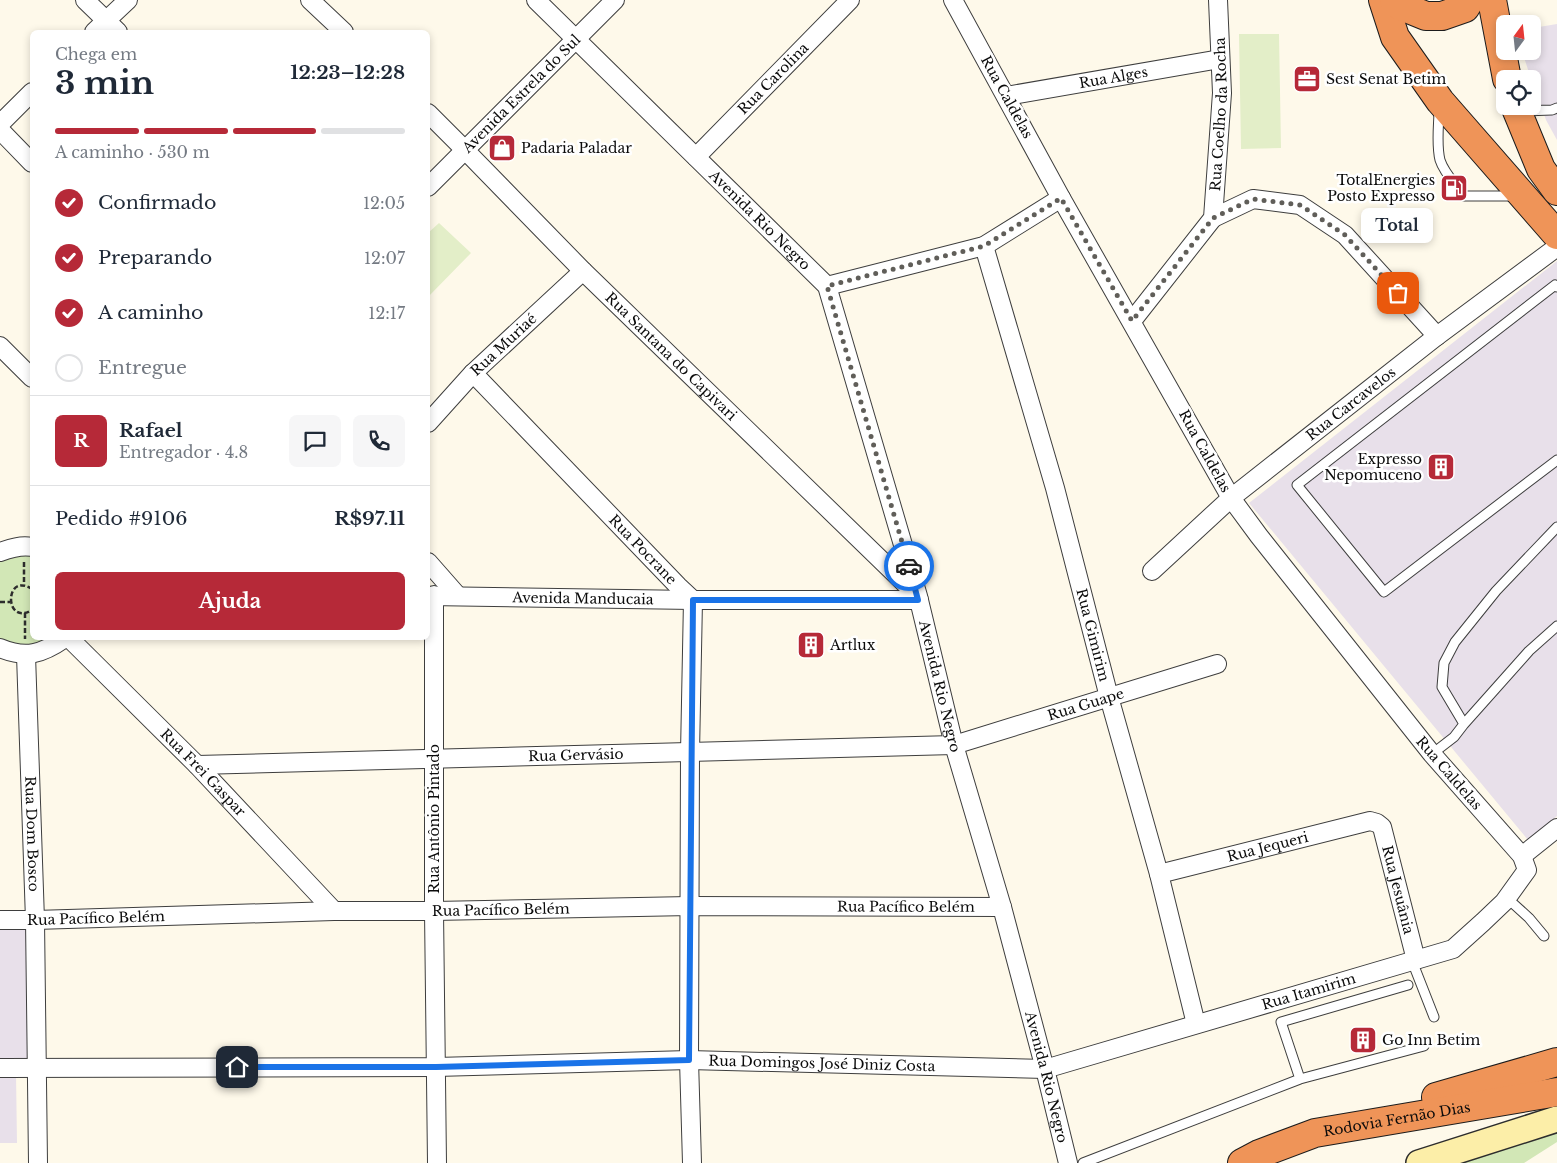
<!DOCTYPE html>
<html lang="pt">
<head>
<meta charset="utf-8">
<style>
	:root { --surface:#fff; --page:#f6f6f7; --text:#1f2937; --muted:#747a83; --line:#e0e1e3; --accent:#b62938 }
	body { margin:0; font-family:"Libre Baskerville",serif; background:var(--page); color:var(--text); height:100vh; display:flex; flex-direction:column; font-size:19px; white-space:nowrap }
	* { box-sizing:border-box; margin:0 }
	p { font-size:16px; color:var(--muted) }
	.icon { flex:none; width:28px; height:28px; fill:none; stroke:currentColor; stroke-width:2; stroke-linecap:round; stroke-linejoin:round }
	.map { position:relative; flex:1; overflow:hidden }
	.sheet { position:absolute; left:30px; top:30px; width:400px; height:610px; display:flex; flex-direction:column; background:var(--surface); border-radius:8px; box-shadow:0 2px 8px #0003 }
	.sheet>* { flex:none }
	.needle { width:32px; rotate:15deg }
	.tools { position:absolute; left:1496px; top:15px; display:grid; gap:10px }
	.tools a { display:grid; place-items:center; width:45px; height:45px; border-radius:8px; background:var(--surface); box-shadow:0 2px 8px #0003; font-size:25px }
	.pin { position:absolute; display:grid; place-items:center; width:42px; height:42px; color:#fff; margin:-21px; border-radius:10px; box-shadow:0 2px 8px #0006 }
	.courier { position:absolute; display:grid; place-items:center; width:50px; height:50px; margin:-25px; border:4px solid #1a73e8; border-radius:50%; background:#fff; color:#222; box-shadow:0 1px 6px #0007 }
	.bubble { position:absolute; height:35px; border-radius:8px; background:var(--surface); box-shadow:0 2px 8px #0003; font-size:16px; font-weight:700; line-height:35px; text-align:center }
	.overview em { font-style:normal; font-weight:700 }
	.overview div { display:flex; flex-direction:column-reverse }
	.overview { display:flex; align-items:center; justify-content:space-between; height:85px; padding:0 25px }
	h1 { font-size:32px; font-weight:700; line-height:38px }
	.bar { display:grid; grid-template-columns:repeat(4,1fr); gap:8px 5px; align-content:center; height:60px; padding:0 25px }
	.bar i { height:6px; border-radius:4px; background:var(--line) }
	.bar .on { background:var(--accent) }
	.bar p { grid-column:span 4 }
	.line { display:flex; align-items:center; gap:12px; padding:0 25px; border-top:1px solid var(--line) }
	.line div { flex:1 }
	.round { display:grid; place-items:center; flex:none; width:52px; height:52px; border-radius:8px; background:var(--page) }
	ol { padding:0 25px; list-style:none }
	li { display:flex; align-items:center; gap:15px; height:55px }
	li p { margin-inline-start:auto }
	li .icon { padding:5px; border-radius:50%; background:var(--accent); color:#fff; stroke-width:4 }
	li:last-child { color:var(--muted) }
	li i { width:28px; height:28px; border:2px solid var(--line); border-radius:50% }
	.button { display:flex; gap:10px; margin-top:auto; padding:10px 25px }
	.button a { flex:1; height:58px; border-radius:8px; background:var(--accent); color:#fff; font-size:20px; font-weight:700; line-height:58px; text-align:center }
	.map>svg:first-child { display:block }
	.industrial { fill:#e8e0ea }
	.green { fill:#d2e7b6 }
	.pitch { fill:#e3eec8 }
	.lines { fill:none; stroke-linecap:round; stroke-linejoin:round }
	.lane-casing { stroke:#3e3e3e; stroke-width:11 }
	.street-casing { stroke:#3e3e3e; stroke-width:20 }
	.secondary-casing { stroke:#2d2d2d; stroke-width:28 }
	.highway-casing { stroke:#1c1c1c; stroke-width:30 }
	.path { stroke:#2d2d2d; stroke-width:2.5; stroke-dasharray:5 2.5; stroke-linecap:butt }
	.lane { stroke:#fff; stroke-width:9 }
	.street { stroke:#fff; stroke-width:18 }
	.secondary { stroke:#fceea8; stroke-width:25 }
	.highway { stroke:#ef9458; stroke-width:28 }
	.done { stroke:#605e59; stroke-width:5; stroke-dasharray:0 9 }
	.route { stroke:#1a73e8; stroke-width:6 }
	.labels { text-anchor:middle; stroke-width:5; stroke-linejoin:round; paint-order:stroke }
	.street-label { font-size:14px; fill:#0b0b0b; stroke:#fff }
	.poi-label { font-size:14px; fill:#0b0b0b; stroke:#fff; text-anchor:start }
</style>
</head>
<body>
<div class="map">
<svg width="1557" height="1163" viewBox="0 0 1557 1163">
	<rect width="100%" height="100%" fill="#fef9ea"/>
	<!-- industrial -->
	<path class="industrial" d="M1557,24v116l-11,-20 -14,-41h-1l-9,-28h10l1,-23z
		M1557,261v555l-29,24 -279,-337z
		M0,925l32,1 -2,137h-30z
		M16,1074l1,69h-17v-68z"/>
	<!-- green -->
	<path class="green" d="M32,553v85h21c-23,12 -30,8 -53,2v-81l2,-2z
		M1557,1120v22l-33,21h-92z"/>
	<!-- pitch -->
	<path class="pitch" d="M1239,34h40l2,114 -40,1z
		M439,223l32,30 -43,44v-64z"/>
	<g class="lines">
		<!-- lane casing -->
		<g class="lane-casing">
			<path id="lane" d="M1439,109c0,16 -3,35 1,51 4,13 16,25 24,36h52
				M1520,111l32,-1 5,-2
				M1557,287l-2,-2 -258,200 87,107 173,-132
				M1464,724l65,-73 28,-25
				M1432,754l22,-17 10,-13 -22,-37 2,-24 11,-21 41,-51 61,-64
				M1507,898l22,20 15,18
				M1412,961l22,56
				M1408,985l-127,37 19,57 124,-33
				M1083,1163l217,-84"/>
		</g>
		<!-- street casing -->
		<g class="street-casing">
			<g id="street">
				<path d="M85,0l33,32"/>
				<path d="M310,0l34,32"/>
				<path id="s1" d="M536,0l291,286 91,310 36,149 48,162 43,162 23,94"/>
				<path d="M94,32l34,-32"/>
				<path id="s2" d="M1006,96l214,-37"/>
				<path id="s3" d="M428,113l36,36 119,122 334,324"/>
				<path d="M0,124l32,-32"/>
				<path d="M0,130l32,33"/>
				<path id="s4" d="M696,157l154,-157"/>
				<path id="s5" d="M428,187l187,-187"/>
				<path d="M1213,218l40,-19 47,6 45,30 92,101"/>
				<path id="s6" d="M984,246l71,242 54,209 50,177 37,150"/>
				<path d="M827,286l157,-40 77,-48"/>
				<path id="s7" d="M1132,321l81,-103 9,-125 -4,-93"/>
				<path d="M0,346l32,32"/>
				<path id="s8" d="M473,373l205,213 15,14 -3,153 -1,307 3,103"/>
				<path id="s9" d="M428,423l45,-50 110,-102"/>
				<path d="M0,552c11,-4 21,-7 32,-5"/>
				<path d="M428,562l29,33"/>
				<path id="s10" d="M1152,571l79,-73 206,-162 120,-89"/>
				<path d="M434,595v316l3,252"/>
				<path id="s11" d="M428,596l265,4h226"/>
				<path id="s12" d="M69,638l128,127 137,146"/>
				<path d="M0,648c26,11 42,6 65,-10"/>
				<path id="s13" d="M26,655l9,265 3,243"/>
				<path id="s14" d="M197,765l757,-20 263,-81"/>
				<path d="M1522,856l35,-28"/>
				<path id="s15" d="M1159,874l211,-53 7,2 5,4 34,133"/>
				<path id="s16" d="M0,920h35l299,-9h100l256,-5 312,1"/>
				<path id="s17" d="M0,1068l436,-1 253,-7 356,9 408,-120 30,-27 21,-20 23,-32 -5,-14 -90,-102 -173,-218 -28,-38 -170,-300 -108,-198"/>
			</g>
		</g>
		<!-- secondary casing -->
		<g class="secondary-casing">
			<path id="secondary" d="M1419,1163l138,-44"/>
		</g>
		<!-- highway casing -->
		<g class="highway-casing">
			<g id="highway">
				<path d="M1383,0l12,37 45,64 117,134"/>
				<path d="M1394,0l5,5 27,11h16l23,-8 5,-8"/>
				<path d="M1492,0l15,79"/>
				<path d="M1515,106l26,63 16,22"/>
				<path d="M1436,1097l121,-35"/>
				<path id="s18" d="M1242,1163l17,-9 56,-21 242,-41"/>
			</g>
		</g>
		<!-- path -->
		<path class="path" d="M24,562v24
			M32,589c-28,-18 -28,38 0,21
			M0,602h10
			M25,613v26"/>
		<!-- lane -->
		<use href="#lane" class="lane"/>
		<!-- street -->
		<use href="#street" class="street"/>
		<!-- secondary -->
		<use href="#secondary" class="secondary"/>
		<!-- highway -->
		<use href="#highway" class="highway"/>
	</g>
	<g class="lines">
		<!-- done -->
		<path class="done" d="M909,566l-82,-280 157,-40 77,-48 71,123 81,-103 40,-19 47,6 45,30 53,58"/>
		<!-- route -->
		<path class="route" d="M237,1067h199l253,-7 4,-460h225l-9,-34"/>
	</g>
	<!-- icons -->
	<defs>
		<g id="office-square" transform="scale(1.4375)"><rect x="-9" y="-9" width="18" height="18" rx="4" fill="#b62938" stroke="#fff"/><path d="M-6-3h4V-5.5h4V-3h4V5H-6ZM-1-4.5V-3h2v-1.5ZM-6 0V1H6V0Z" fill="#fff"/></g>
		<g id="shop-square" transform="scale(1.4375)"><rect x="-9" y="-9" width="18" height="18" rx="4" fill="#b62938" stroke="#fff"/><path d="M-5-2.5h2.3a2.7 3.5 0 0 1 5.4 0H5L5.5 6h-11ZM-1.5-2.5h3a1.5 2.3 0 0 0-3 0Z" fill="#fff"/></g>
		<g id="fuel-square" transform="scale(1.4375)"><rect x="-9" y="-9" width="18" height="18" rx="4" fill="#b62938" stroke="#fff"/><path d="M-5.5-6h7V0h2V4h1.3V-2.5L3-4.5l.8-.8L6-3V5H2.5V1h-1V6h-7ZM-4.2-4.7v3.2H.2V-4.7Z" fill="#fff"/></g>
		<g id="building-square" transform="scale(1.4375)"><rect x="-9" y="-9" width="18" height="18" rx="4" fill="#b62938" stroke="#fff"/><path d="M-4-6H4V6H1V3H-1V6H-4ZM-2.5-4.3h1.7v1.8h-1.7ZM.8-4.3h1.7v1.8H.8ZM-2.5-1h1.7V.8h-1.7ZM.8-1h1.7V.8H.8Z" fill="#fff"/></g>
	</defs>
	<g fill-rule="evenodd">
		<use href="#office-square" x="1307" y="79"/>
		<use href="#shop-square" x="502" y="148"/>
		<use href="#fuel-square" x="1454" y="188"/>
		<use href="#building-square" x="1441" y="467"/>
		<use href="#building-square" x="811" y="645"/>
		<use href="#building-square" x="1363" y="1040"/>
	</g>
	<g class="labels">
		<!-- street labels -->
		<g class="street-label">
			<text dy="5" stroke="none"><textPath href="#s2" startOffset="109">Rua Alges</textPath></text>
			<text dy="5" stroke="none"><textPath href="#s4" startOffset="110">Rua Carolina</textPath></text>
			<text dy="5" stroke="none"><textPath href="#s5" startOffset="132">Avenida Estrela do Sul</textPath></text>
			<text transform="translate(1007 97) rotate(61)" y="5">Rua Caldelas</text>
			<text dy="5" stroke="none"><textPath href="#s7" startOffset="235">Rua Coelho da Rocha</textPath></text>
			<text dy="5" stroke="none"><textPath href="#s1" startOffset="314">Avenida Rio Negro</textPath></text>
			<text dy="5" stroke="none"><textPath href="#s9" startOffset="109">Rua Muriaé</textPath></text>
			<text dy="5" stroke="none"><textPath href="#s3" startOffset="344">Rua Santana do Capivari</textPath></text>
			<text dy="5" stroke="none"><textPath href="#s10" startOffset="260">Rua Carcavelos</textPath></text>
			<text transform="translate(1205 451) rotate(61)" y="5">Rua Caldelas</text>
			<text dy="5" stroke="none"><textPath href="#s8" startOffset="245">Rua Pocrane</textPath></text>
			<text dy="5" stroke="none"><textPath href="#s11" startOffset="155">Avenida Manducaia</textPath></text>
			<text dy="5" stroke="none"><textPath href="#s6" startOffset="404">Rua Gimirim</textPath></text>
			<text dy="5" stroke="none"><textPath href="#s1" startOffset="824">Avenida Rio Negro</textPath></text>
			<text dy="5" stroke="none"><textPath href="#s14" startOffset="895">Rua Guape</textPath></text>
			<text dy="5" stroke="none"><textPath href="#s14" startOffset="379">Rua Gervásio</textPath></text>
			<text dy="5" stroke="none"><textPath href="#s12" startOffset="190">Rua Frei Gaspar</textPath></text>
			<text transform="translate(1449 773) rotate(49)" y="5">Rua Caldelas</text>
			<text transform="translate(434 819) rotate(-90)" y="5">Rua Antônio Pintado</text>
			<text dy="5" stroke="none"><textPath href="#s13" startOffset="179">Rua Dom Bosco</textPath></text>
			<text dy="5" stroke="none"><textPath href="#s15" startOffset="112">Rua Jequeri</textPath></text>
			<text dy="5" stroke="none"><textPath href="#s15" startOffset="296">Rua Jesuânia</textPath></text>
			<text dy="5" stroke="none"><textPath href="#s16" startOffset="906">Rua Pacífico Belém</textPath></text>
			<text dy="5" stroke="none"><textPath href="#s16" startOffset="501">Rua Pacífico Belém</textPath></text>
			<text dy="5" stroke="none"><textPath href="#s16" startOffset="96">Rua Pacífico Belém</textPath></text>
			<text dy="5" stroke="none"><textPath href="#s17" startOffset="1320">Rua Itamirim</textPath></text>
			<text dy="5" stroke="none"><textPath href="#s17" startOffset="822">Rua Domingos José Diniz Costa</textPath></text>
			<text dy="5" stroke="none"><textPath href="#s1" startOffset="1229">Avenida Rio Negro</textPath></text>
			<text dy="5" stroke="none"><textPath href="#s18" startOffset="162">Rodovia Fernão Dias</textPath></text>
		</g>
		<!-- poi labels -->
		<g class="poi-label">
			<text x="1326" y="84">Sest Senat Betim</text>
			<text x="521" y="153">Padaria Paladar</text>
			<text x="1435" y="185" text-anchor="end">TotalEnergies<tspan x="1435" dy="16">Posto Expresso</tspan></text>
			<text x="1422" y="464" text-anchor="end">Expresso<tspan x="1422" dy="16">Nepomuceno</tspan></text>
			<text x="830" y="650">Artlux</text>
			<text x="1382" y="1045">Go Inn Betim</text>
		</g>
	</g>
</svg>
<div class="tools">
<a><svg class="needle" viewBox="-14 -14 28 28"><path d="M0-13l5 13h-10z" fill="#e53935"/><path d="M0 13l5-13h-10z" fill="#747a83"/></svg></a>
<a><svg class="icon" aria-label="locate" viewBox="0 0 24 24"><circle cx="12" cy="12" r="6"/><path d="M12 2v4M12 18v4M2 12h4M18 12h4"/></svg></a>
</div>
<div class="pin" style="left:1398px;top:293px;background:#ea580c"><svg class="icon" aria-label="bag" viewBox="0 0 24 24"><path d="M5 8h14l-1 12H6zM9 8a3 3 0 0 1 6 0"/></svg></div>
<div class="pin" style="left:237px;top:1067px;background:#1f2937"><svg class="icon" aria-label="home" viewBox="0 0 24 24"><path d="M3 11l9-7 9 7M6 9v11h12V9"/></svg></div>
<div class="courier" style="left:909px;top:566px"><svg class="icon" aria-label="car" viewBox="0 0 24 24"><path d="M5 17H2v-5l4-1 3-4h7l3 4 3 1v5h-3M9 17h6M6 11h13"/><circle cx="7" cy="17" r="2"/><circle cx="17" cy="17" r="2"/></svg></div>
<div class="bubble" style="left:1361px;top:208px;width:72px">Total</div>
<section class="sheet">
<div class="overview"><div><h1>3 min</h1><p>Chega em</p></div><em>12:23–12:28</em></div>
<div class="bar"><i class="on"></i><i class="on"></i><i class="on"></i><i></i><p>A caminho · 530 m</p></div>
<ol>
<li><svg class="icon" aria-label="check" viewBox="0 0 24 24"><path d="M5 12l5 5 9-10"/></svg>Confirmado<p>12:05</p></li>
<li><svg class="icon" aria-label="check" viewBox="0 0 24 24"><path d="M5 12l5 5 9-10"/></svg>Preparando<p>12:07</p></li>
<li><svg class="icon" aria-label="check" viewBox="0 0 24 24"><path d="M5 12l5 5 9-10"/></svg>A caminho<p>12:17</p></li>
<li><i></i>Entregue</li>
</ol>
<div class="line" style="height:90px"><b class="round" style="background:var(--accent);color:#fff">R</b><div><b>Rafael</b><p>Entregador · 4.8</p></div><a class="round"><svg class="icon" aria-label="chat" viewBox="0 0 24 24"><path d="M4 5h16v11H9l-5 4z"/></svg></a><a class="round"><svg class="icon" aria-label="phone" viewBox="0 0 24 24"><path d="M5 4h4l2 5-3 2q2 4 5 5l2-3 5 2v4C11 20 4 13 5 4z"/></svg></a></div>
<div class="line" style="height:65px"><div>Pedido #9106</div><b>R$97.11</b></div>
<div class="button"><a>Ajuda</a></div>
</section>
</div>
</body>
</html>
